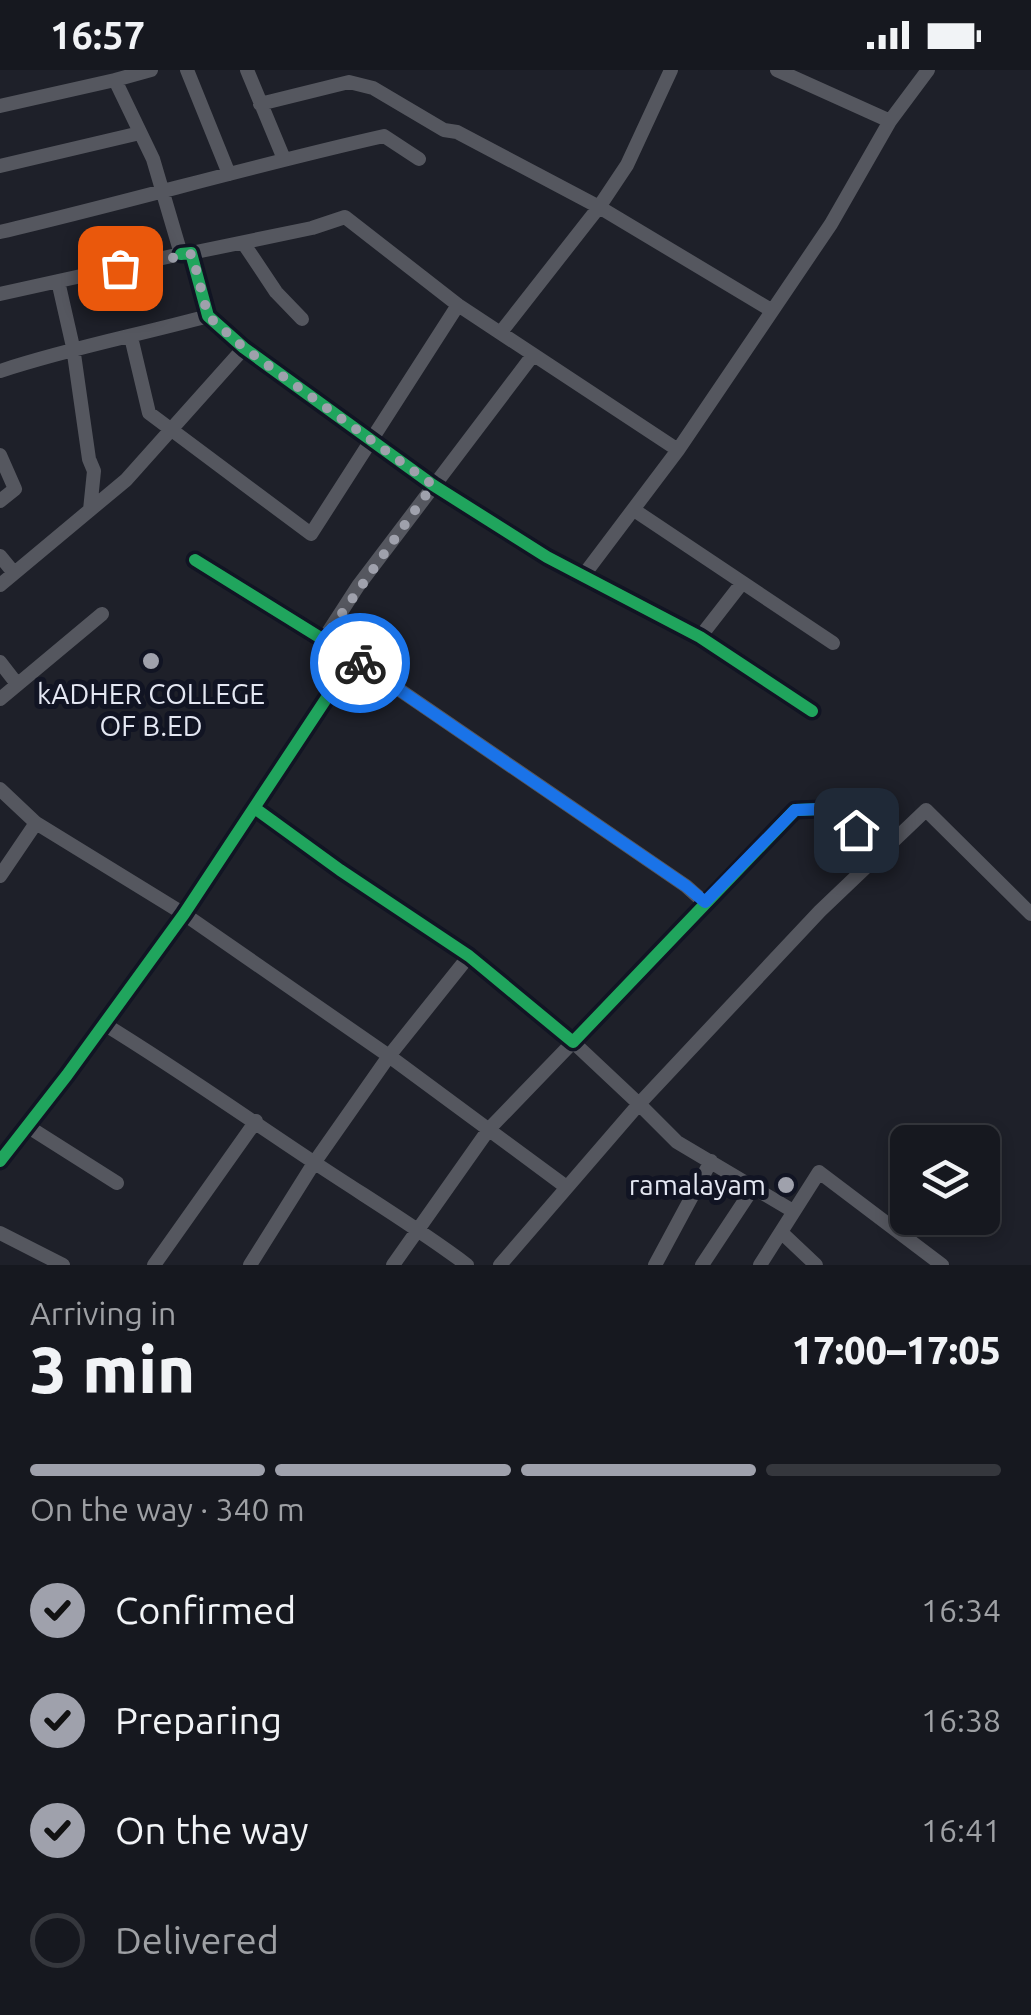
<!DOCTYPE html>
<html lang="en">
<head>
<meta charset="utf-8">
<style>
	:root { --surface:#16181f; --page:#1f2128; --text:#f1f3f6; --muted:#9ea0a4; --line:#35373d; --accent:#9fa1ac }
	body { margin:0; font-family:Ubuntu,sans-serif; background:var(--page); color:var(--text); height:100vh; display:flex; flex-direction:column; font-size:38px; white-space:nowrap }
	* { box-sizing:border-box; margin:0 }
	p { font-size:32px; color:var(--muted) }
	.icon { flex:none; width:55px; height:55px; fill:none; stroke:currentColor; stroke-width:2; stroke-linecap:round; stroke-linejoin:round }
	.map { position:relative; height:1195px; overflow:hidden }
	.drawer { display:flex; flex-direction:column; background:var(--surface); flex:1 }
	.drawer>* { flex:none }
	.buttons { position:absolute; left:890px; top:1055px; display:grid; gap:20px }
	.buttons a { display:grid; place-items:center; width:110px; height:110px; border-radius:15px; background:var(--surface); box-shadow:0 5px 15px #0003,0 0 0 2px var(--line); font-size:50px }
	.pin { position:absolute; display:grid; place-items:center; width:85px; height:85px; color:#fff; margin:-42px; border-radius:20px; box-shadow:0 5px 15px #0006 }
	.courier { position:absolute; display:grid; place-items:center; width:100px; height:100px; margin:-50px; border:8px solid #1a73e8; border-radius:50%; background:#fff; color:#222; box-shadow:0 2px 12px #0007 }
	.summary em { font-style:normal; font-weight:800 }
	.summary div { display:flex; flex-direction:column-reverse }
	.summary { display:flex; align-items:center; justify-content:space-between; height:170px; padding:0 30px }
	h1 { font-size:65px; font-weight:800; line-height:75px }
	.bar { display:grid; grid-template-columns:repeat(4,1fr); gap:15px 10px; align-content:center; height:120px; padding:0 30px }
	.bar i { height:12px; border-radius:8px; background:var(--line) }
	.bar .active { background:var(--accent) }
	.bar p { grid-column:span 4 }
	ol { padding:0 30px; list-style:none }
	li { display:flex; align-items:center; gap:30px; height:110px }
	li p { margin-inline-start:auto }
	li .icon { padding:10px; border-radius:50%; background:var(--accent); color:#111; stroke-width:4 }
	li:last-child { color:var(--muted) }
	li i { width:55px; height:55px; border:5px solid var(--line); border-radius:50% }
	.status { display:flex; justify-content:space-between; align-items:center; height:70px; padding:0 50px; background:var(--surface); direction:ltr }
	.status svg { height:28px; fill:currentColor }
	.map>svg:first-child { display:block }
	.lines { fill:none; stroke-linecap:round; stroke-linejoin:round }
	.minor { stroke:#55575f; stroke-width:14 }
	.cycleway-casing { stroke:#111423; stroke-width:19 }
	.cycleway { stroke:#20a55d; stroke-width:12 }
	.done { stroke:#9fa1ac; stroke-width:10; stroke-dasharray:0 18 }
	.route { stroke:#1a73e8; stroke-width:12 }
	.poi-dot { fill:#9fa1ac; stroke:#111423; stroke-width:4 }
	.labels { text-anchor:middle; stroke-width:10; stroke-linejoin:round; paint-order:stroke }
	.poi-label { font-size:28px; fill:#e4e7f2; stroke:#111423 }
</style>
</head>
<body>
<div class="status"><b>16:57</b><svg viewBox="0 0 49 12"><path d="M0 12V9h3v3zM5 12V6h3v6zM10 12V3h3v9zM15 12V0h3v12zM26 1h20v11H26zM47 4h2v5h-2z"/></svg></div>
<div class="map">
<svg width="1031" height="1195" viewBox="0 0 1031 1195">
	<rect width="100%" height="100%" fill="#1e2029"/>
	<g class="lines">
		<!-- minor -->
		<path class="minor" d="M187,0l42,104
			M247,0l37,89
			M777,0l113,51
			M115,10l36,-10
			M260,34l89,-22 24,6 71,42 13,2 142,75 172,103
			M0,36l115,-26 38,79 28,95 -181,40
			M0,96l140,-33
			M0,162c128,-30 255,-67 384,-96l35,23
			M244,174l32,48 26,27
			M191,183l121,-25 33,-11 113,88 220,145
			M181,184l10,-1 17,63 36,32 189,137 114,72 153,80 112,74
			M58,211l15,66 16,112 5,12 -4,39
			M501,262l98,-125 28,-42 44,-95
			M131,267l18,76 162,121 147,-229
			M0,301c69,-23 139,-36 208,-55
			M0,385l15,34 -15,12
			M634,440l199,133
			M0,486l14,17
			M583,506l95,-126 153,-226 59,-103 38,-51
			M0,515l126,-105 118,-132
			M700,567l42,-54
			M323,570l35,-54 175,-231
			M353,588l333,228 19,17
			M0,592l17,22
			M0,629l102,-85
			M0,719l36,34 148,91 205,142 176,130
			M256,739l84,61 129,86 104,86 222,-232 27,-1 34,21 23,25
			M0,806l36,-53
			M104,954c72,44 140,92 211,139 51,34 103,65 152,102
			M27,1056l90,57
			M0,1091l67,-86 117,-161 169,-256 -158,-98
			M793,1141l-116,-69 -38,-38 181,-193 106,-101 105,104
			M781,1162l35,33
			M0,1163l63,32
			M154,1195l102,-144
			M250,1195l64,-102 75,-107 80,-100
			M393,1195l96,-136 84,-87 66,62 -139,161
			M655,1195l56,-104
			M702,1195l53,-80
			M760,1195l59,-93 123,93"/>
		<!-- cycleway casing -->
		<g class="cycleway-casing">
			<path id="cycleway" d="M181,184l10,-1 17,63 36,32 189,137 114,72 153,80 112,74
				M256,739l84,61 129,86 104,86 222,-232 27,-1 34,21 23,25
				M0,1091l67,-86 117,-161 169,-256 -158,-98"/>
		</g>
		<!-- cycleway -->
		<use href="#cycleway" class="cycleway"/>
	</g>
	<g class="lines">
		<!-- done -->
		<path class="done" d="M120,198l72,-14 16,62 36,32 189,137 -110,155 37,23"/>
		<!-- route -->
		<path class="route" d="M360,593l326,223 19,16 90,-92 27,-1 34,21"/>
	</g>
	<!-- markers -->
	<g class="poi-dot">
		<circle cx="151" cy="591" r="10"/>
		<circle cx="786" cy="1115" r="10"/>
	</g>
	<g class="labels">
		<!-- poi labels -->
		<g class="poi-label">
			<text x="151" y="634">kADHER COLLEGE<tspan x="151" dy="32">OF B.ED</tspan></text>
			<text x="766" y="1125" text-anchor="end">ramalayam</text>
		</g>
	</g>
</svg>
<div class="buttons">
<a><svg class="icon" aria-label="layers" viewBox="0 0 24 24"><path d="M12 4l9 5-9 5-9-5zM3 14l9 5 9-5"/></svg></a>
</div>
<div class="pin" style="left:120px;top:198px;background:#ea580c"><svg class="icon" aria-label="bag" viewBox="0 0 24 24"><path d="M5 8h14l-1 12H6zM9 8a3 3 0 0 1 6 0"/></svg></div>
<div class="pin" style="left:856px;top:760px;background:#1f2937"><svg class="icon" aria-label="home" viewBox="0 0 24 24"><path d="M3 11l9-7 9 7M6 9v11h12V9"/></svg></div>
<div class="courier" style="left:360px;top:593px"><svg class="icon" aria-label="bike" viewBox="0 0 24 24"><circle cx="6" cy="16" r="4"/><circle cx="18" cy="16" r="4"/><path d="M6 16l4-8h5l3 8M10 8l3 8H6M13 5h3"/></svg></div>
</div>
<section class="drawer">
<div class="summary"><div><h1>3 min</h1><p>Arriving in</p></div><em>17:00–17:05</em></div>
<div class="bar"><i class="active"></i><i class="active"></i><i class="active"></i><i></i><p>On the way · 340 m</p></div>
<ol>
<li><svg class="icon" aria-label="check" viewBox="0 0 24 24"><path d="M5 12l5 5 9-10"/></svg>Confirmed<p>16:34</p></li>
<li><svg class="icon" aria-label="check" viewBox="0 0 24 24"><path d="M5 12l5 5 9-10"/></svg>Preparing<p>16:38</p></li>
<li><svg class="icon" aria-label="check" viewBox="0 0 24 24"><path d="M5 12l5 5 9-10"/></svg>On the way<p>16:41</p></li>
<li><i></i>Delivered</li>
</ol>
</section>
</body>
</html>
